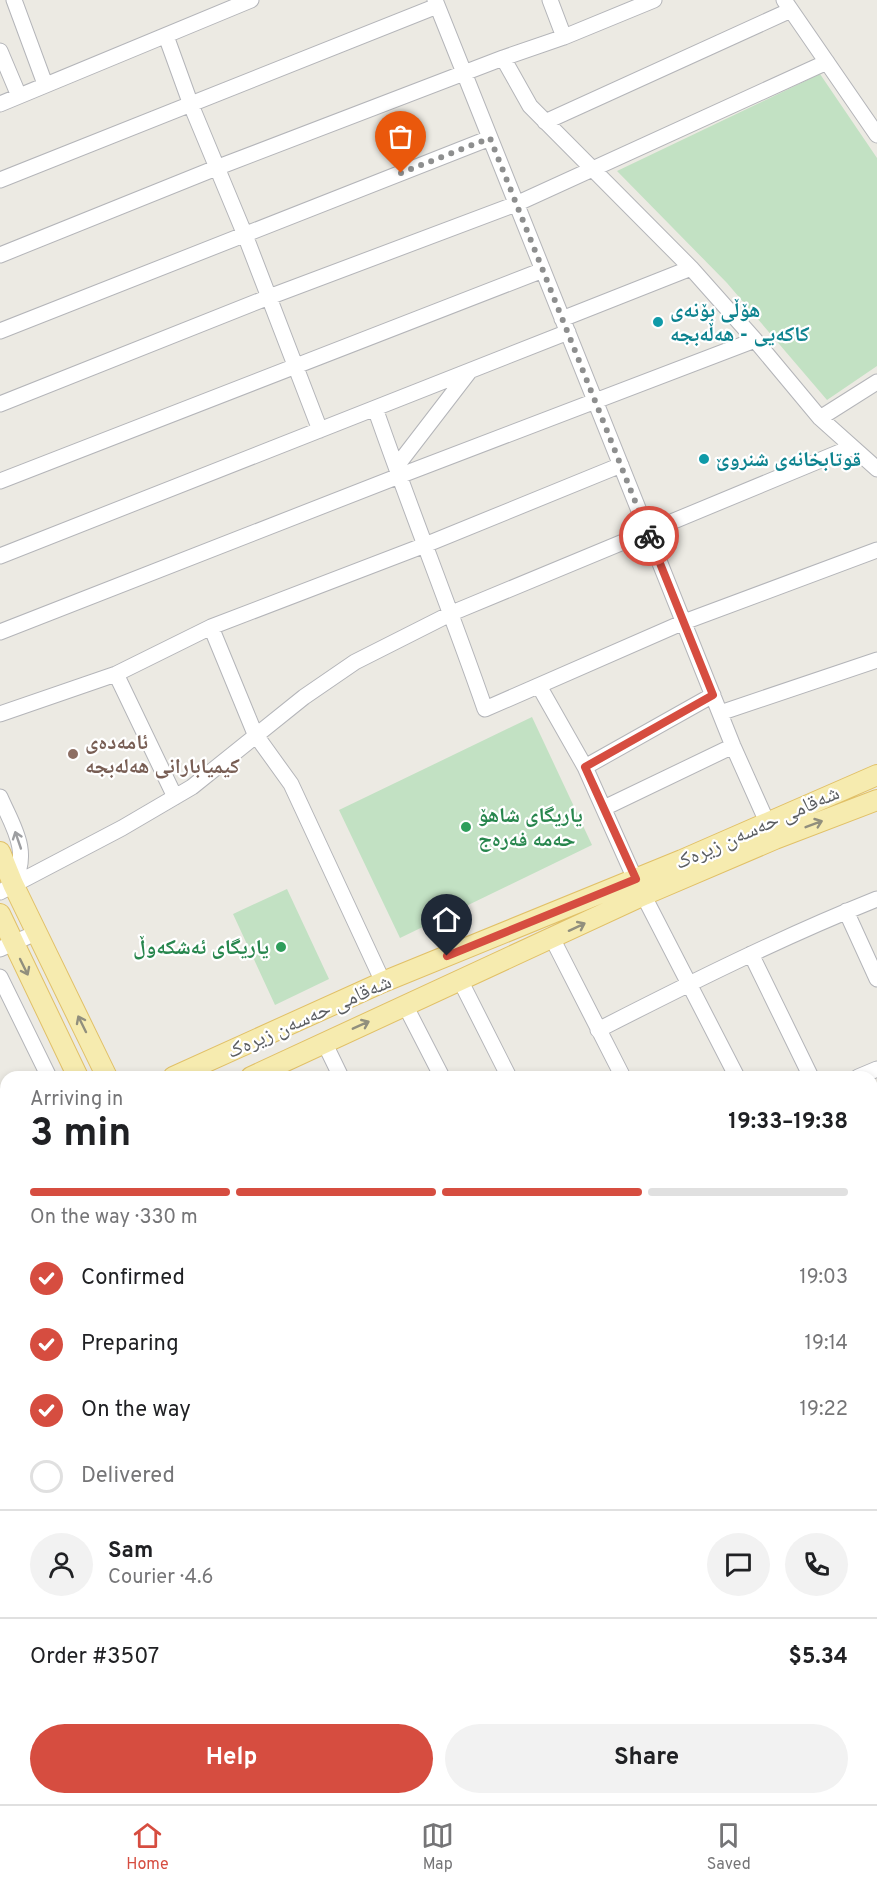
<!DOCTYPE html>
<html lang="en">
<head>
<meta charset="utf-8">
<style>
	:root { --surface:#fff; --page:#f2f2f2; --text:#202124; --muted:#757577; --line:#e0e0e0; --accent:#d64d40 }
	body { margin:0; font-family:Overpass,"Noto Naskh Arabic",sans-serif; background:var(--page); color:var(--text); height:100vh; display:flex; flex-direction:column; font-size:22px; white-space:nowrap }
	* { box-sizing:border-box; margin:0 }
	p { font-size:20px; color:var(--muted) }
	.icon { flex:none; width:33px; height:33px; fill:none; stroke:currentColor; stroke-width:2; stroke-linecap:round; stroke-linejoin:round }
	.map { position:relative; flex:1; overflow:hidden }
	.sheet { position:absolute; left:0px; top:1071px; width:878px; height:734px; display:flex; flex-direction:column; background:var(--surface); border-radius:18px 18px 0 0; box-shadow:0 3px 9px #0003 }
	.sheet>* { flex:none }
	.pin { position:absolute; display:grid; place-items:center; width:51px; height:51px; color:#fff; margin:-62px -26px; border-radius:50% 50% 50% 0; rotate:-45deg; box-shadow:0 0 6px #0007 }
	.pin .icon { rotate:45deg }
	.courier { position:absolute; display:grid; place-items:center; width:60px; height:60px; margin:-30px; border:4px solid #d64d40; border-radius:50%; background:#fff; color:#222; box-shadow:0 2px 8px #0007 }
	.headline em { font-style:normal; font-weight:700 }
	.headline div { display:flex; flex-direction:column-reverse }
	.headline { display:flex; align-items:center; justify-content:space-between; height:102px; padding:0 30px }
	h1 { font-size:39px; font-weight:700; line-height:45px }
	.bar { display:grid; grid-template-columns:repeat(4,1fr); gap:9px 6px; align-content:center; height:72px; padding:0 30px }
	.bar i { height:8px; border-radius:4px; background:var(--line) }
	.bar .current { background:var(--accent) }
	.bar p { grid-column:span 4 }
	.line { display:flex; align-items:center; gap:15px; padding:0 30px; border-top:2px solid var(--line) }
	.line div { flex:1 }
	.round { display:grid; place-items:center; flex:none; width:63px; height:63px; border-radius:32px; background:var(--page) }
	ol { padding:0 30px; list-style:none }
	li { display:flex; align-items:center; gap:18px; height:66px }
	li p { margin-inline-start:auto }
	li .icon { padding:6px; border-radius:50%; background:var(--accent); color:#fff; stroke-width:4 }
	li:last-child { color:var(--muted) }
	li i { width:33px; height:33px; border:3px solid var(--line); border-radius:50% }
	.primary-button { display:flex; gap:12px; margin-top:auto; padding:12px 30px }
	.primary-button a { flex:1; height:69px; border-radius:36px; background:var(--accent); color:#fff; font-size:24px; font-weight:700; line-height:69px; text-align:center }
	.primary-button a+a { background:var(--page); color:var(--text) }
	.dock { display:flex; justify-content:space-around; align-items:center; height:84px; border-top:2px solid var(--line); background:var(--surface); font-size:16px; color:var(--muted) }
	.dock a { display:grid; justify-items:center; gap:3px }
	.dock .current { color:var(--accent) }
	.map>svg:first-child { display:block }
	.green { fill:#c2e1c3 }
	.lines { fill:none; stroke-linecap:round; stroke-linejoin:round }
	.minor-casing { stroke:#b4b5b9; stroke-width:17 }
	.major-casing { stroke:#e1c067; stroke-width:22 }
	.minor { stroke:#fff; stroke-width:15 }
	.major { stroke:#f6ebaf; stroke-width:20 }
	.oneway { stroke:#918f7d }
	.oneway2 { stroke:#9d9ea1 }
	.done { stroke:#8e8f8f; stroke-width:6; stroke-dasharray:0 10.8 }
	.route { stroke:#d64d40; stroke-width:8 }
	.culture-dot { fill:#0f9aa8; stroke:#fff; stroke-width:2 }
	.education-dot { fill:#8d6e63; stroke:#fff; stroke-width:2 }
	.leisure-dot { fill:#2e9e5b; stroke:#fff; stroke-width:2 }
	.labels { text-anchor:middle; stroke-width:4.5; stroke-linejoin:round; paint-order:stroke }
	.culture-label { font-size:21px; font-weight:bold; fill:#0d838f; stroke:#fff; text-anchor:start }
	.education-label { font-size:21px; font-weight:bold; fill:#785e54; stroke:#fff; text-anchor:start }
	.leisure-label { font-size:21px; font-weight:bold; fill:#27864d; stroke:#fff; text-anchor:start }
	.street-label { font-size:21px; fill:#5b5e62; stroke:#fff }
</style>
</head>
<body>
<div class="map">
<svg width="877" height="1804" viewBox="0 0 877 1804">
	<rect width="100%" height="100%" fill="#eceae3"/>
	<!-- green -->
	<path class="green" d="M820,74l57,84v208l-50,34 -100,-117 -110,-112z
		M532,717l60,128 -192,93 -61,-128z
		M287,889l42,90 -54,26 -42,-91z"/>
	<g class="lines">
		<!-- minor casing -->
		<g class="minor-casing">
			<path id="minor" d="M14,0l31,84
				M435,0l298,746 38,85
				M550,0l14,37
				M784,0l93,135
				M166,36l25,69 54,130 75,195
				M0,51l19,45
				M503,58l27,48 161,162 64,72 65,78 57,51
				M0,104l251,-104
				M545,122l246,-112
				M0,180l437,-174
				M0,255l216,-87 287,-110 61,-21 90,-37
				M562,319l129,-51
				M0,331l490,-193
				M0,404l269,-107 247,-93 311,-142
				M375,408c35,101 75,200 110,301l199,-87 193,-72
				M820,418l57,-36
				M396,467l73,-95
				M0,481l543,-211
				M0,556l568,-224
				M211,627l44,107 36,50 92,198
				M0,632l399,-156 356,-136
				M116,674l59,123
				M539,686l46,81 50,112 102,198
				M720,713l157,-53
				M0,714l116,-40 95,-47 214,-82 196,-80
				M585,767l128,-72
				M0,797c13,30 31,54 13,87
				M604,808l129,-62
				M0,892l122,-64 70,-41 112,-90 51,-35 97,-49 400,-166
				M846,911l31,68
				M552,938l71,139
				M0,949l38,-17
				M751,954l60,123
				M0,977l49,100
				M460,980l49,97
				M405,1005l37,72
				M598,1030c92,-47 184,-93 279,-131
				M324,1042l17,35
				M858,1077l19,-8
				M0,1172l6,-2
				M872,1174l5,-2
				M872,1197l5,11
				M0,1287l6,-3
				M872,1289l5,-2
				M872,1343l5,11
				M0,1388l6,-2
				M872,1397l5,-6
				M872,1466l5,4
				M0,1498l6,-3
				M872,1502l5,-4
				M0,1627l6,-3
				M872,1637l5,-3
				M0,1754l6,3
				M872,1754l5,-3
				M81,1798l10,6
				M821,1798l4,6
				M234,1804l8,-6
				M410,1804l6,-6
				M784,1804l10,-6"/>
		</g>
		<!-- major casing -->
		<g class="major-casing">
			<path id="major" d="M0,852l13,32 94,193
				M0,914l78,163
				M173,1077l210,-95 299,-122 195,-85
				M251,1077l393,-182 131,-56 102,-39
				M872,1428l5,2
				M872,1455l5,2
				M478,1798l4,6
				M509,1798l3,6"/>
		</g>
		<!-- minor -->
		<use href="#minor" class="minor"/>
		<!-- major -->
		<use href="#major" class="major"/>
	</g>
	<!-- one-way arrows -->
	<defs><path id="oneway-shaft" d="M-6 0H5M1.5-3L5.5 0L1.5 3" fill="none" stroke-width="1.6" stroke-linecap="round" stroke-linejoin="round" transform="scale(1.5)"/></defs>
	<g class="oneway">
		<use href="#oneway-shaft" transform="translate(814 824) rotate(-21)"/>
		<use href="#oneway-shaft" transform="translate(577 927) rotate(-25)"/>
		<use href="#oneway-shaft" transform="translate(24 967) rotate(64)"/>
		<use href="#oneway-shaft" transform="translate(82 1024) rotate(-116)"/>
		<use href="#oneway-shaft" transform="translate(361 1025) rotate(-24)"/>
	</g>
	<use class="oneway2" href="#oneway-shaft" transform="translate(18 840) rotate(-109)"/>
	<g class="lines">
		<!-- done -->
		<path class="done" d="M401,173l89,-35 159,398"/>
		<!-- route -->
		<path class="route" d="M447,956l189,-77 -51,-112 128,-72 -64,-159"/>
	</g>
	<!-- markers -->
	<g class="culture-dot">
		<circle cx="658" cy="322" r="6"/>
		<circle cx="704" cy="459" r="6"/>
	</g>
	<circle class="education-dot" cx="73" cy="754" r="6"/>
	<g class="leisure-dot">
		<circle cx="466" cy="827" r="6"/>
		<circle cx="281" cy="947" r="6"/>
	</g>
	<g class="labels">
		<!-- culture labels -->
		<g class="culture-label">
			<text x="670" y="317">ھۆڵی بۆنەی<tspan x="670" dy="24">کاکەیی - هەڵەبجە</tspan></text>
			<text x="716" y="466">قوتابخانەی شنروێ</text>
		</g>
		<!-- education labels -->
		<g class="education-label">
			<text x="85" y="749">ئامەدەی<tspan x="85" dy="24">کیمیابارانی هەلەبجە</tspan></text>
		</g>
		<!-- leisure labels -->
		<g class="leisure-label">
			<text x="478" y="822">یاریگای شاهۆ<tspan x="478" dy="24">حەمە فەرەج</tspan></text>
			<text x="269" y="954" text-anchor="end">یاریگای ئەشکەوڵ</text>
		</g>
		<!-- street labels -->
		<g class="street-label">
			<text transform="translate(757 827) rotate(-24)" y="7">شەقامی حەسەن زیرەک</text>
			<text transform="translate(309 1016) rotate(-24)" y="7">شەقامی حەسەن زیرەک</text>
		</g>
	</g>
</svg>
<div class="pin" style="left:401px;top:173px;background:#ea580c"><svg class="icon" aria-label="bag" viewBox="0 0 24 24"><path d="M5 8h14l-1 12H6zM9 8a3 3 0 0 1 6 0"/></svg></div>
<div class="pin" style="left:447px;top:956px;background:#1f2937"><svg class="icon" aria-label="home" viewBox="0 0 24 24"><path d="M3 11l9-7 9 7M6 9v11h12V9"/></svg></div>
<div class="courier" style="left:649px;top:536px"><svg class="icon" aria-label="bike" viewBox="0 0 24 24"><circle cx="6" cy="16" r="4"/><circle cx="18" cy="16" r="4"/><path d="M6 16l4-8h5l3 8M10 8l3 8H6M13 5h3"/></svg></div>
<section class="sheet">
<div class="headline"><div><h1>3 min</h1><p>Arriving in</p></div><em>19:33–19:38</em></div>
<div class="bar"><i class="current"></i><i class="current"></i><i class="current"></i><i></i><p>On the way · 330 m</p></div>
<ol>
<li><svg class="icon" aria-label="check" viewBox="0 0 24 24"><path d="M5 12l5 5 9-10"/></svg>Confirmed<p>19:03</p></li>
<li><svg class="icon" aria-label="check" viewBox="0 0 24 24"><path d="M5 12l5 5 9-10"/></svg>Preparing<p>19:14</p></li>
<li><svg class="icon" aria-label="check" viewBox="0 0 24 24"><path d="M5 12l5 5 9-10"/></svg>On the way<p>19:22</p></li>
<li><i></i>Delivered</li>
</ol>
<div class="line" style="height:108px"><a class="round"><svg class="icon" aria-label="person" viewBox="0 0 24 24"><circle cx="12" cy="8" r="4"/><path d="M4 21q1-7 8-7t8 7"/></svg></a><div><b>Sam</b><p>Courier · 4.6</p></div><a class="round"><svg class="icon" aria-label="chat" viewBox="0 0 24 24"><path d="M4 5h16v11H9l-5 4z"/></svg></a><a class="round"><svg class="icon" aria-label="phone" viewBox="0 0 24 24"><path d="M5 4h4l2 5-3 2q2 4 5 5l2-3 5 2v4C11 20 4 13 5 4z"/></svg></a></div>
<div class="line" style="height:78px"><div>Order #3507</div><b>$5.34</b></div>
<div class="primary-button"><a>Help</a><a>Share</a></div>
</section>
</div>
<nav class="dock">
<a class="current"><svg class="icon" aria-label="home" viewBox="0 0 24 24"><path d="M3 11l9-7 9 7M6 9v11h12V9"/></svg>Home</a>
<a><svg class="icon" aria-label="map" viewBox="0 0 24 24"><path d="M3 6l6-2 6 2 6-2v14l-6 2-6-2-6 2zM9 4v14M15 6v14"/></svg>Map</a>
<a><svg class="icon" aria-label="saved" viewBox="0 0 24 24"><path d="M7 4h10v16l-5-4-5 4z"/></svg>Saved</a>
</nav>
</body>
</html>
